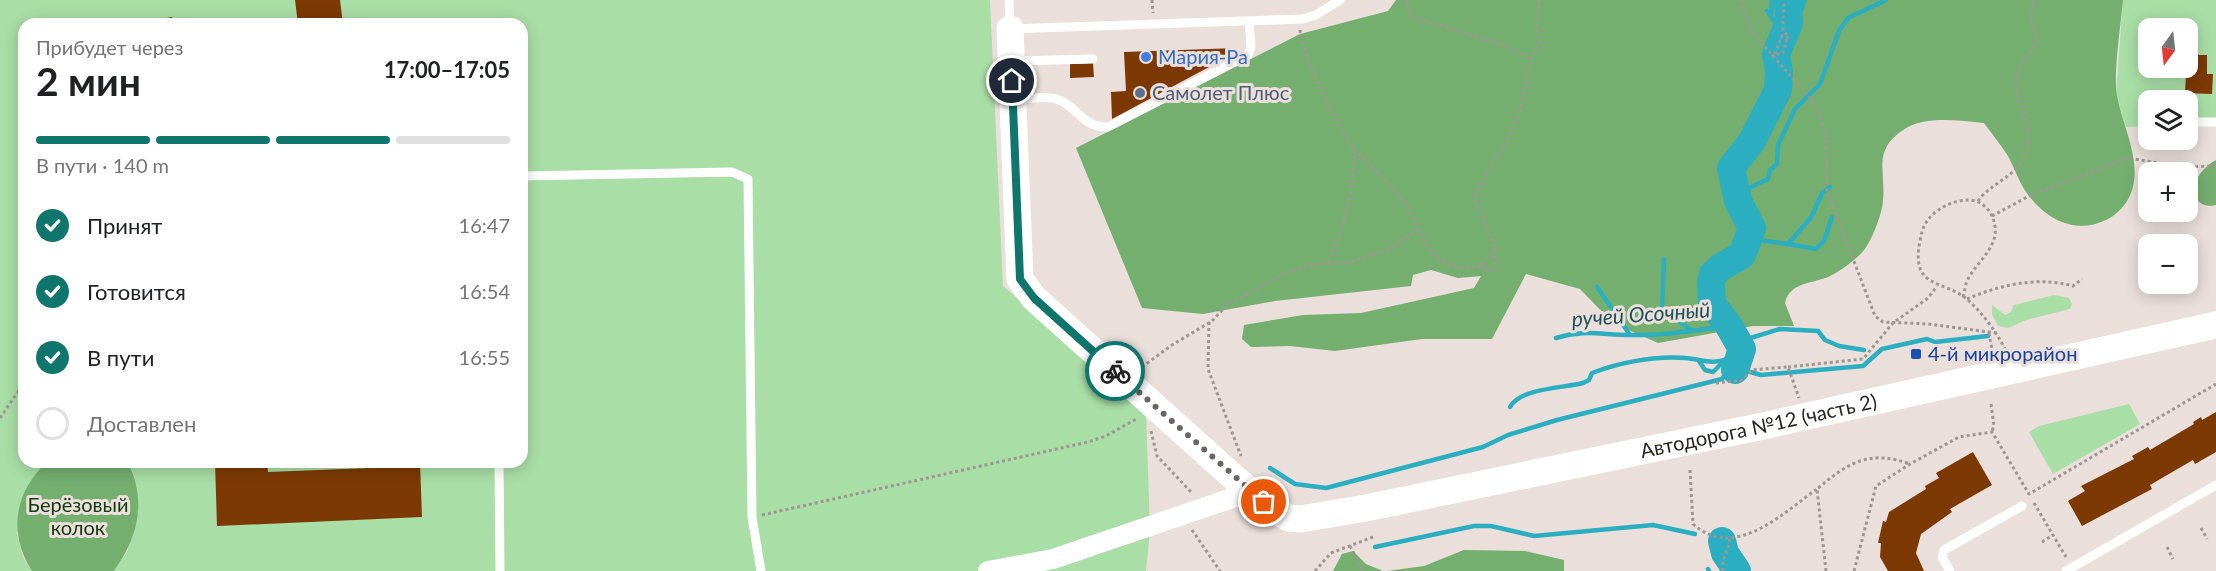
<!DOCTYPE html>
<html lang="ru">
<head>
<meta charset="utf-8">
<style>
	:root { --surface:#fff; --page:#f2f2f2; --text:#202124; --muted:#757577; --line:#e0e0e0; --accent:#0f766e }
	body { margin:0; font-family:Lato,sans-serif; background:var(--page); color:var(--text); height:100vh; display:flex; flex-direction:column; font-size:22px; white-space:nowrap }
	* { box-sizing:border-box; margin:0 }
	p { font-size:20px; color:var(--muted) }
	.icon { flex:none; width:33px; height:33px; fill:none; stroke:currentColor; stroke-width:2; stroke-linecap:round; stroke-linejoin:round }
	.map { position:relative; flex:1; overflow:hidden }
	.details { position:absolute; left:18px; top:18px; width:510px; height:450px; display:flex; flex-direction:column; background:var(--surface); border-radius:18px; box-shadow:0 3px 15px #0003 }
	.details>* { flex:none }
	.needle { width:39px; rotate:195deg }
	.buttons { position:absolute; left:2138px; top:18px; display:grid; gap:12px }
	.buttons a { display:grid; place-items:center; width:60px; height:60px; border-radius:12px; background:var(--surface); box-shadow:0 3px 15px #0003; font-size:30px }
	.pin { position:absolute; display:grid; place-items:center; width:51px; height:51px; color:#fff; margin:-26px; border:3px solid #fff; border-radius:50%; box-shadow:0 2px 6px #0007 }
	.courier { position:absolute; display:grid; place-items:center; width:60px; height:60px; margin:-30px; border:4px solid #0f766e; border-radius:50%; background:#fff; color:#222; box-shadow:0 2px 8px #0007 }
	.summary em { font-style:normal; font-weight:700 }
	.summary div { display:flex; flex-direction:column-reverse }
	.summary { display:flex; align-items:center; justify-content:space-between; height:102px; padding:0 18px }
	h1 { font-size:39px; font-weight:700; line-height:45px }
	.bar { display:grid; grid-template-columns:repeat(4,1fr); gap:9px 6px; align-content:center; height:72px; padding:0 18px }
	.bar i { height:8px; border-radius:4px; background:var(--line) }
	.bar .on { background:var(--accent) }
	.bar p { grid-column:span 4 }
	ol { padding:0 18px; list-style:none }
	li { display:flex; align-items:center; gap:18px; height:66px }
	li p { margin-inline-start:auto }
	li .icon { padding:6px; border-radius:50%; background:var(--accent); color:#fff; stroke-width:4 }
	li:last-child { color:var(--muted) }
	li i { width:33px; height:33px; border:3px solid var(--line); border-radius:50% }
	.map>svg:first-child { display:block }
	.green { fill:#a9dea6; fill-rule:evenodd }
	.forest { fill:#74af70 }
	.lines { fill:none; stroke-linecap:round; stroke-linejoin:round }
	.stream { stroke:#2baec0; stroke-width:4.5 }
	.river { stroke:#2baec0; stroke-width:28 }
	.building { fill:#7d3904 }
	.path { stroke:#9e9692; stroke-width:3; stroke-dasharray:3 3; stroke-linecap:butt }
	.lane { stroke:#fff; stroke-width:9 }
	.street { stroke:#fff; stroke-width:20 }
	.secondary { stroke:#fff; stroke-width:27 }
	.done { stroke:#6b6562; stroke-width:6; stroke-dasharray:0 10.8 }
	.route { stroke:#0f766e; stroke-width:8 }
	.shop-dot { fill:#3f7fe0; stroke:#eadfda; stroke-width:2 }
	.service-dot { fill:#5c6f8a; stroke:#eadfda; stroke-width:2 }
	.transit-dot { fill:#1a4fb4; stroke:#eadfda; stroke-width:2 }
	.labels { text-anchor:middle; stroke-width:6; stroke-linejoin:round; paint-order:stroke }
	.shop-label { font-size:20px; fill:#366cbe; stroke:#eadfda; text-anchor:start }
	.service-label { font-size:20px; fill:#4e5e75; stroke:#eadfda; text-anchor:start }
	.transit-label { font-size:20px; fill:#164399; stroke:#eadfda; text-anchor:start }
	.street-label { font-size:20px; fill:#262321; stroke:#eadfda }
	.park-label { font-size:20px; fill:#103a10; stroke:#eadfda }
	.water-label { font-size:21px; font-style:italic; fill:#1f535b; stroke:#eadfda }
</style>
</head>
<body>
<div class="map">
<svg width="2216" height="571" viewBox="0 0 2216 571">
	<rect width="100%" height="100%" fill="#eadfda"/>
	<!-- green -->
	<path class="green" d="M0,0h990l13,286 143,125 4,120 -4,40h-1032l14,-21 5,-78 -5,-10h394v-438h-498v438h23l-30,71 6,24 9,14h-32z
		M2123,0h93v121l-29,3v-24h-39v26l-22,1 -10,-32zM2148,28h39v40h-39z
		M2054,295l15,3 3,6 -2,5 -44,11 -18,8 -10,-2 -6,-12v-9l13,10 6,-3 3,-7z
		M2129,404l11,20 -87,50 -24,-42 10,-6z"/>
	<!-- forest -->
	<path class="forest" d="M1396,0h727c-2,23 -10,76 -6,96 5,27 21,57 17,85 -2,17 -13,32 -28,39 -33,16 -64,-3 -82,-31 -6,-10 -10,-22 -16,-33 -7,-11 -16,-22 -24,-33 -26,-2 -58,-8 -81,7 -31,21 -17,42 -20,71 -1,12 -9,33 -15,43 -6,12 -26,26 -38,32 -16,8 -40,5 -45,27l9,23h-41l-95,17 -45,-20 -33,-34 -54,-15 -34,65h-70l-87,12 -45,-5 -39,1 -9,-8 2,-14 59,-10 58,-2 113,-25 7,-12 -23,2 -27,-8 -18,5 -2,11 -136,15 -72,13 -61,-6 -66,-160 224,-114 88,-23z
		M2216,160v45c-19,4 -26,-11 -18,-28 4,-7 11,-13 18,-17z
		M47,462h81c19,40 10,75 -14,109h-82c-24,-37 -18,-79 15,-109z
		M1464,550l61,1 39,9v11h-177l37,-5z
		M1353,551l13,13 17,7h-50l9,-17z"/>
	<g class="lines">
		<!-- stream -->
		<path class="stream" d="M1767,11l10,14 5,19
			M1771,14l1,-14
			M1787,31l9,-8 9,-23
			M1746,217l5,-13 -3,-6 1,-10 19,-9 2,-9 7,-6 1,-19 17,-36 25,-25 19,-53 9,-13 38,-18
			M1747,241l11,-1 30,4 24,-28 10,-23 8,-6
			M1788,244l28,5 8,-8 8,-24
			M1664,259l-2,50 29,21
			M1597,287l33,48
			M1556,338c28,-9 46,-3 74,-3 33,1 67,-5 99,-9
			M1742,349l2,-9 36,-11 38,2 7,9 14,6 25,4
			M1699,361l6,9 8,2 12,-12
			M1510,407c10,-19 54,-19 73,-24l6,-3 3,-7c30,-11 61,-17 93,-15 16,1 27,7 42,1l9,9 25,7 102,-9 19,-17 45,-10 8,3 53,-6
			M1270,468l25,16 31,4 157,-41 25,-12 49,-15 165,-41 10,-15
			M1375,547l99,-21h17l43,10 119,-11 42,9
			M1708,569l1,2"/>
		<!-- river -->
		<path class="river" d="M1735,370l7,-21 -13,-23 -17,-22 -1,-22 2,-8 8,-7 21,-12 10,-27 -14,-27 -7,-33 21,-27 26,-51 1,-18 -3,-18 13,-31 -1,-23
			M1722,541l3,12 12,18"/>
	</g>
	<!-- building -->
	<path class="building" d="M295,0h45l3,24h-45z
		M172,17l2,7h-34v-1z
		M1237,48v4l-125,67 -1,-27 15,-1 -2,-39z
		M2187,55h20v19h6l-1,20 -27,-1z
		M1093,63l1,14 -24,1v-14z
		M2216,412v40l-21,12 -2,-4 -43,25 2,4 -70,37 -14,-25 17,-10 -4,-5 53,-27 -2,-3 16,-9 2,3 44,-26 -1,-2 8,-5 1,3z
		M1973,452l19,33 -42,24 2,3 -31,22 -5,19 8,18h-36l-8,-14 1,-14h-3l5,-22 3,1 3,-10 37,-23 -1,-3 14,-8 -3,-5z
		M215,462h52l1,10 102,-4 -1,-6h51l2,55 -205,9z"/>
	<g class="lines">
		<!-- path -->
		<path class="path" d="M1152,0l1,13
			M1406,0l4,16 95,30 26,13
			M1740,0l11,31 59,67 9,15 7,23 1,55 48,125 8,6 45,2 69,9
			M1300,30c2,25 38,101 55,120 17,18 35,34 50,54 12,16 17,40 33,54 14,11 26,10 43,8
			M1780,37h9l-6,-7 1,-30
			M1775,54l8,-22
			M1771,56l12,-3 4,-14
			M1978,201c11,-16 34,-23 44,-40 18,-35 -8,-53 -6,-81 1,-18 17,-25 21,-40l-7,-25 4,-15
			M1992,216l39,-21 97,-37 55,9 33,-1
			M1495,248l-14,18 7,5 6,-2 1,-21 -20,-48 3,-12 7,-9 5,-14 15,-20 15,-34 11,-52 9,-16 -3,-15 2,-28
			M1328,263c17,-38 25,-72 27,-114
			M1963,297c2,-6 2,-13 5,-18 12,-22 36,-35 24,-63 -2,-6 -10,-13 -16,-15 -14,-3 -28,2 -39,10 -11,8 -15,17 -17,30 -10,49 24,38 48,59 16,15 28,31 38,51
			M1967,299c33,-14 70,-23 106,-13l9,-7
			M1209,322l-1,47 33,87
			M1989,333l4,22
			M1142,367l30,-22 40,-24 14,-15 55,-31 27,-10 42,-3 37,-12 33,-21
			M1788,367l75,-8 30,-36 35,-25 9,-12
			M1716,383l26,-3 10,-10 36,-3 11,31
			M1991,404l3,22 -2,5
			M0,418l24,-35
			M1151,431l6,25 35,37
			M1690,470l3,54c42,38 91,-12 124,-35
			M2034,503l32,54
			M762,515l326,-73 18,-6 32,-18
			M2201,528l6,11
			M1192,530l28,41
			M2042,542l11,-7
			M1350,546l13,25
			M2167,547l6,12
			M1315,571l16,-18 42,-16
			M1723,571c-2,-12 6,-21 7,-34
			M1826,571l-9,-82c31,-26 52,-40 93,-25
			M1854,571l22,-85 34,-22 49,-27 33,-5 37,62 187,-110"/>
		<!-- lane -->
		<path class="lane" d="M1009,0l1,29 293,-10 13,-4 24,-15
			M1014,61l79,-2
			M1016,100c13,-1 30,-5 43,0 19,8 25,28 49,27l140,-72 3,-8 -2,-26
			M2187,122h29
			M522,176l210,-4 16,7 4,338 9,54
			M499,462l1,109
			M1950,571l-8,-14 2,-7 78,-44
			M2066,571l150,-86"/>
		<!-- street -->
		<path class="street" d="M988,571l65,-12 197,-67"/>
		<!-- secondary -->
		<path class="secondary" id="s1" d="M1010,29l10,250 14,19 206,185 39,30 10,5 12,1 65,-11 397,-82 453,-101"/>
	</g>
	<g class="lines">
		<!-- done -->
		<path class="done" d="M1115,371l149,131"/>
		<!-- route -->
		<path class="route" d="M1012,81l8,198 14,19 81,73"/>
	</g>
	<!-- markers -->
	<circle class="shop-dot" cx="1146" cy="57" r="6"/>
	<circle class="service-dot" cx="1140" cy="93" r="6"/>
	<rect class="transit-dot" x="1910" y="348" width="12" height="12" rx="3"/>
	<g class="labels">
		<!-- shop labels -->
		<g class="shop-label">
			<text x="1158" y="64">Мария-Ра</text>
		</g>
		<!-- service labels -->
		<g class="service-label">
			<text x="1152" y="100">Самолет Плюс</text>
		</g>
		<!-- transit labels -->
		<g class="transit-label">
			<text x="1928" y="361">4-й микрорайон</text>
		</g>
		<!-- street labels -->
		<g class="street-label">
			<text dy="7" stroke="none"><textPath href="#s1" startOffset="1090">Автодорога №12 (часть 2)</textPath></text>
		</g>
		<!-- park labels -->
		<g class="park-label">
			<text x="78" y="512">Берёзовый<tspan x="78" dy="23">колок</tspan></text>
		</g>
		<!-- water labels -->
		<g class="water-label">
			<text transform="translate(1641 315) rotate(-4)" y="7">ручей Осочный</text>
		</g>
	</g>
</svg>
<div class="buttons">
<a><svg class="needle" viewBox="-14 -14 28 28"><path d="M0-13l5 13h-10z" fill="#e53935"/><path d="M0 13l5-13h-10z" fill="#757577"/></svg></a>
<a><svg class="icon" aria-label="layers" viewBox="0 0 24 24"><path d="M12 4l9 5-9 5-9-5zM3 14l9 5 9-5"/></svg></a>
<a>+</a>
<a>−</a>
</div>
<div class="pin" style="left:1264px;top:502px;background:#ea580c"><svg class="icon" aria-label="bag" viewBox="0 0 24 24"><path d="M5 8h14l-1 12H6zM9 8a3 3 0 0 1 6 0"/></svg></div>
<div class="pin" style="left:1012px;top:81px;background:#1f2937"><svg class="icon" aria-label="home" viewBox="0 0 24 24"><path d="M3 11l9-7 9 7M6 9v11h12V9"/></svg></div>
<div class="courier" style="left:1115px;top:371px"><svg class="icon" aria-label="bike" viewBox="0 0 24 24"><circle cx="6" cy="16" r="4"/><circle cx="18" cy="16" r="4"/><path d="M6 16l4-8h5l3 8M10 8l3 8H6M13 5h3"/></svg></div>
<section class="details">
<div class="summary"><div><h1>2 мин</h1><p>Прибудет через</p></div><em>17:00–17:05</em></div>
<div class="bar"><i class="on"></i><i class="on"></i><i class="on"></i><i></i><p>В пути · 140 m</p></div>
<ol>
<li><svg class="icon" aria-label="check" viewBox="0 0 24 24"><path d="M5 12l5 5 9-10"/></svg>Принят<p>16:47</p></li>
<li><svg class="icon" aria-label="check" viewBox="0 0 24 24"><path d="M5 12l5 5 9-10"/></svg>Готовится<p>16:54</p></li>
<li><svg class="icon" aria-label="check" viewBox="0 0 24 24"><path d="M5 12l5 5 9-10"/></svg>В пути<p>16:55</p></li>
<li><i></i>Доставлен</li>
</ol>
</section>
</div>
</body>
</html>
